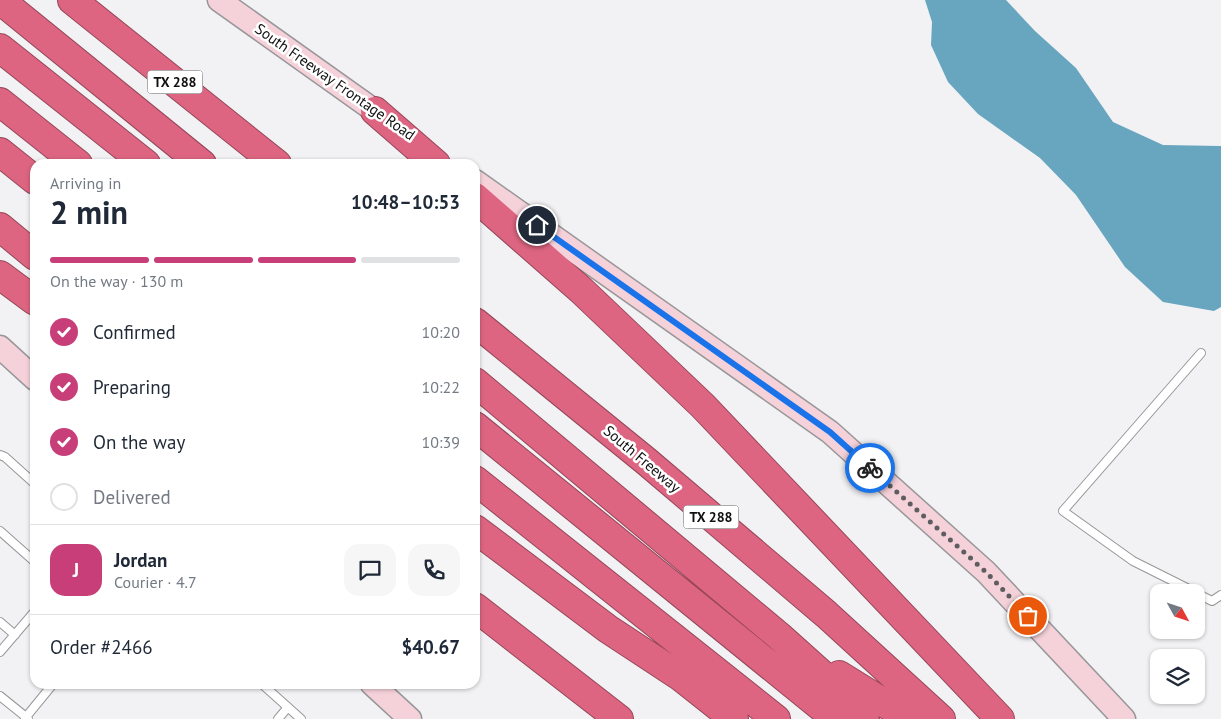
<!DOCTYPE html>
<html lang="en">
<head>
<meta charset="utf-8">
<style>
	:root { --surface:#fff; --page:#f6f6f7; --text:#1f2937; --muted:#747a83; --line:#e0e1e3; --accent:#c73e78 }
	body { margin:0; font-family:"PT Sans",sans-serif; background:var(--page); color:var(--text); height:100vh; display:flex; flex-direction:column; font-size:19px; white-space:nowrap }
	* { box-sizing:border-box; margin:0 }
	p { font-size:16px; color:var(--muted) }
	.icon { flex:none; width:28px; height:28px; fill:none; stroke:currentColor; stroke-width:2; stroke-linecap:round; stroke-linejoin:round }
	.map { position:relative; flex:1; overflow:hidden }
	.details { position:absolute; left:30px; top:159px; width:450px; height:530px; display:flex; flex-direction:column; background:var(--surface); border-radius:15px; box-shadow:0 1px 4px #0004 }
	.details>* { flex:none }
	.needle { width:32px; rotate:130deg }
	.controls { position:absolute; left:1150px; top:584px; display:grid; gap:10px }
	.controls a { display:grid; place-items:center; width:55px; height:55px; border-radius:10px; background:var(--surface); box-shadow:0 1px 4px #0004; font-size:25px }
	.pin { position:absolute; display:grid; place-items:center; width:42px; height:42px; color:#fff; margin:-21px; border:2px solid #fff; border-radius:50%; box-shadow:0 1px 5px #0007 }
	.courier { position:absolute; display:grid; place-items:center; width:50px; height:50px; margin:-25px; border:4px solid #1a73e8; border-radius:50%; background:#fff; color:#222; box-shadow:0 1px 6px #0007 }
	.headline em { font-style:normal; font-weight:700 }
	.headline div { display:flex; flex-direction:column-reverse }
	.headline { display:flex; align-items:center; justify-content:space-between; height:85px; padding:0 20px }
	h1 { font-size:32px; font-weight:700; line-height:38px }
	.bar { display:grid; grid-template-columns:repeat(4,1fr); gap:8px 5px; align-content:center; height:60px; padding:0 20px }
	.bar i { height:6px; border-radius:4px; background:var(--line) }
	.bar .selected { background:var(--accent) }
	.bar p { grid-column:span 4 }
	.line { display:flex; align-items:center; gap:12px; padding:0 20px; border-top:1px solid var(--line) }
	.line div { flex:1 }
	.round { display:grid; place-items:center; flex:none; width:52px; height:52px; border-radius:15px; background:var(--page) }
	ol { padding:0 20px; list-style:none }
	li { display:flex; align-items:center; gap:15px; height:55px }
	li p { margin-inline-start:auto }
	li .icon { padding:5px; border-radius:50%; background:var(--accent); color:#fff; stroke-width:4 }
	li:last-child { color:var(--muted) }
	li i { width:28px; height:28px; border:2px solid var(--line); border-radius:50% }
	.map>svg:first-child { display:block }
	.water { fill:#68a6bf }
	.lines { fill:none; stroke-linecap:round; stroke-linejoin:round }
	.lane-casing { stroke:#97979a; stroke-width:10 }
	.secondary-casing { stroke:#97979a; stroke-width:25 }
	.highway-casing { stroke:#954759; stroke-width:30 }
	.lane { stroke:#fff; stroke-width:8 }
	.secondary { stroke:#f5d1d9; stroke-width:22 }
	.highway { stroke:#dd6581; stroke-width:28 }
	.done { stroke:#5e5e60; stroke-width:5; stroke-dasharray:0 9 }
	.route { stroke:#1a73e8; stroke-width:6 }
	.labels { text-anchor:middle; stroke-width:5; stroke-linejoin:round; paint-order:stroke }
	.shield { fill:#fff; stroke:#575758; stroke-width:1 }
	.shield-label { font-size:14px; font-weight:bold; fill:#0f0f10 }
	.street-label { font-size:15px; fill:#0f0f10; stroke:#fff }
</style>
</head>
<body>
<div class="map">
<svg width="1221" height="719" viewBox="0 0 1221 719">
	<rect width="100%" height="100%" fill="#f2f2f5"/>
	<!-- water -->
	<path class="water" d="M925,0h81l29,31 41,37 37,54 50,23 58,1v161l-7,4 -51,-9 -38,-35 -49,-72 -36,-37 -62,-44 -30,-32 -17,-37 1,-23z"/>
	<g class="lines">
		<!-- lane casing -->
		<g class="lane-casing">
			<path id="lane" d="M0,455l5,2 30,27
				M0,531l35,31
				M1195,592l-62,-31 -70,-50 138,-158
				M1196,593l16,8 9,-6
				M0,622l15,13
				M0,652l35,-41
				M262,684l39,35
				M0,696l26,21 -1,2
				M28,719l-2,-2 27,-33
				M278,719l10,-12"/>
		</g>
		<!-- secondary casing -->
		<g class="secondary-casing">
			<path id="secondary" d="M219,0l170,121
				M475,181l355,251 156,140 138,147
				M0,347l35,32
				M372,684l38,35"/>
		</g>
		<!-- highway casing -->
		<g class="highway-casing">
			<path id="highway" d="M0,0l202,164
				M72,0l205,164
				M0,48l146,116
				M0,102l78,62
				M375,111l61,53
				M0,152l35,28
				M475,197l106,93 122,116 297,313
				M0,227l35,29
				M0,275l35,26
				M475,322l171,139 180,153 115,105
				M475,382l304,254 68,61 18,22
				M475,426l361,293
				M475,480l301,239
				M475,529l133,100 73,48 53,42
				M475,607l144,112
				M839,675l71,44"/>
		</g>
		<!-- lane -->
		<use href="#lane" class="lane"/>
		<!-- secondary -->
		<use href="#secondary" class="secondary"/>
		<!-- highway -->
		<use href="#highway" class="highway"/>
	</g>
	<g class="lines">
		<!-- done -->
		<path class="done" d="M870,468l116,104 42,44"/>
		<!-- route -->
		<path class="route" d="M537,225l293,207 40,36"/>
	</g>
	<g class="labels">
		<!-- shield labels -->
		<g class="shield">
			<rect x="147.5" y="70.5" width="55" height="23" rx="4"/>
			<rect x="683.5" y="505.5" width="55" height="23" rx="4"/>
		</g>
		<g class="shield-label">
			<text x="175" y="87">TX 288</text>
			<text x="711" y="522">TX 288</text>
		</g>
		<!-- street labels -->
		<g class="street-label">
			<text transform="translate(335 82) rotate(35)" y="5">South Freeway Frontage Road</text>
			<text transform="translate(642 459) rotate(40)" y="5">South Freeway</text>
		</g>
	</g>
</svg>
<div class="controls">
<a><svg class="needle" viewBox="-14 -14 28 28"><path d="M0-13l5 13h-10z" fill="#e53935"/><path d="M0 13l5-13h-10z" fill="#747a83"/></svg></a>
<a><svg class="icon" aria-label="layers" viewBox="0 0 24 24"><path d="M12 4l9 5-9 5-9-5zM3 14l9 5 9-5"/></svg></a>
</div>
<div class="pin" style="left:1028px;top:616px;background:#ea580c"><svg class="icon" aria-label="bag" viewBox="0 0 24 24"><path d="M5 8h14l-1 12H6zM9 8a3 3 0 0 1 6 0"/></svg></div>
<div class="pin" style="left:537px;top:225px;background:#1f2937"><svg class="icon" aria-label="home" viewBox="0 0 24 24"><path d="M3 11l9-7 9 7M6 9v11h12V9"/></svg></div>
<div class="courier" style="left:870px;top:468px"><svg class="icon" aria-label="bike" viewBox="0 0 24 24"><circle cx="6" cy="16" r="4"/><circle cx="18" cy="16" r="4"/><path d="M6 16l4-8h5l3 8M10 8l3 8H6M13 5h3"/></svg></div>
<section class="details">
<div class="headline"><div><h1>2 min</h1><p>Arriving in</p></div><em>10:48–10:53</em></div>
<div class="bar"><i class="selected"></i><i class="selected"></i><i class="selected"></i><i></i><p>On the way · 130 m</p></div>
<ol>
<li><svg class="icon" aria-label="check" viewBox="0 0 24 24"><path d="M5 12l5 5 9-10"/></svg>Confirmed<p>10:20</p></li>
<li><svg class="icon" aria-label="check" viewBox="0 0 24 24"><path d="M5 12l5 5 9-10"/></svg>Preparing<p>10:22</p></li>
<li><svg class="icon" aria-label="check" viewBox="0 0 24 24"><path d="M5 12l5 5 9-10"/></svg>On the way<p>10:39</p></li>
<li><i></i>Delivered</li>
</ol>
<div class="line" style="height:90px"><b class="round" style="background:var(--accent);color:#fff">J</b><div><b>Jordan</b><p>Courier · 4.7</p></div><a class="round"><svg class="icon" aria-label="chat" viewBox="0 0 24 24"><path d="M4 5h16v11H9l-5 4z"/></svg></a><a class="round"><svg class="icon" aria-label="phone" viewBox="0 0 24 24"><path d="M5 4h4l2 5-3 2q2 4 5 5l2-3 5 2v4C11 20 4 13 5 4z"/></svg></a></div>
<div class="line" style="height:65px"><div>Order #2466</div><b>$40.67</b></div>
</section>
</div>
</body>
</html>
